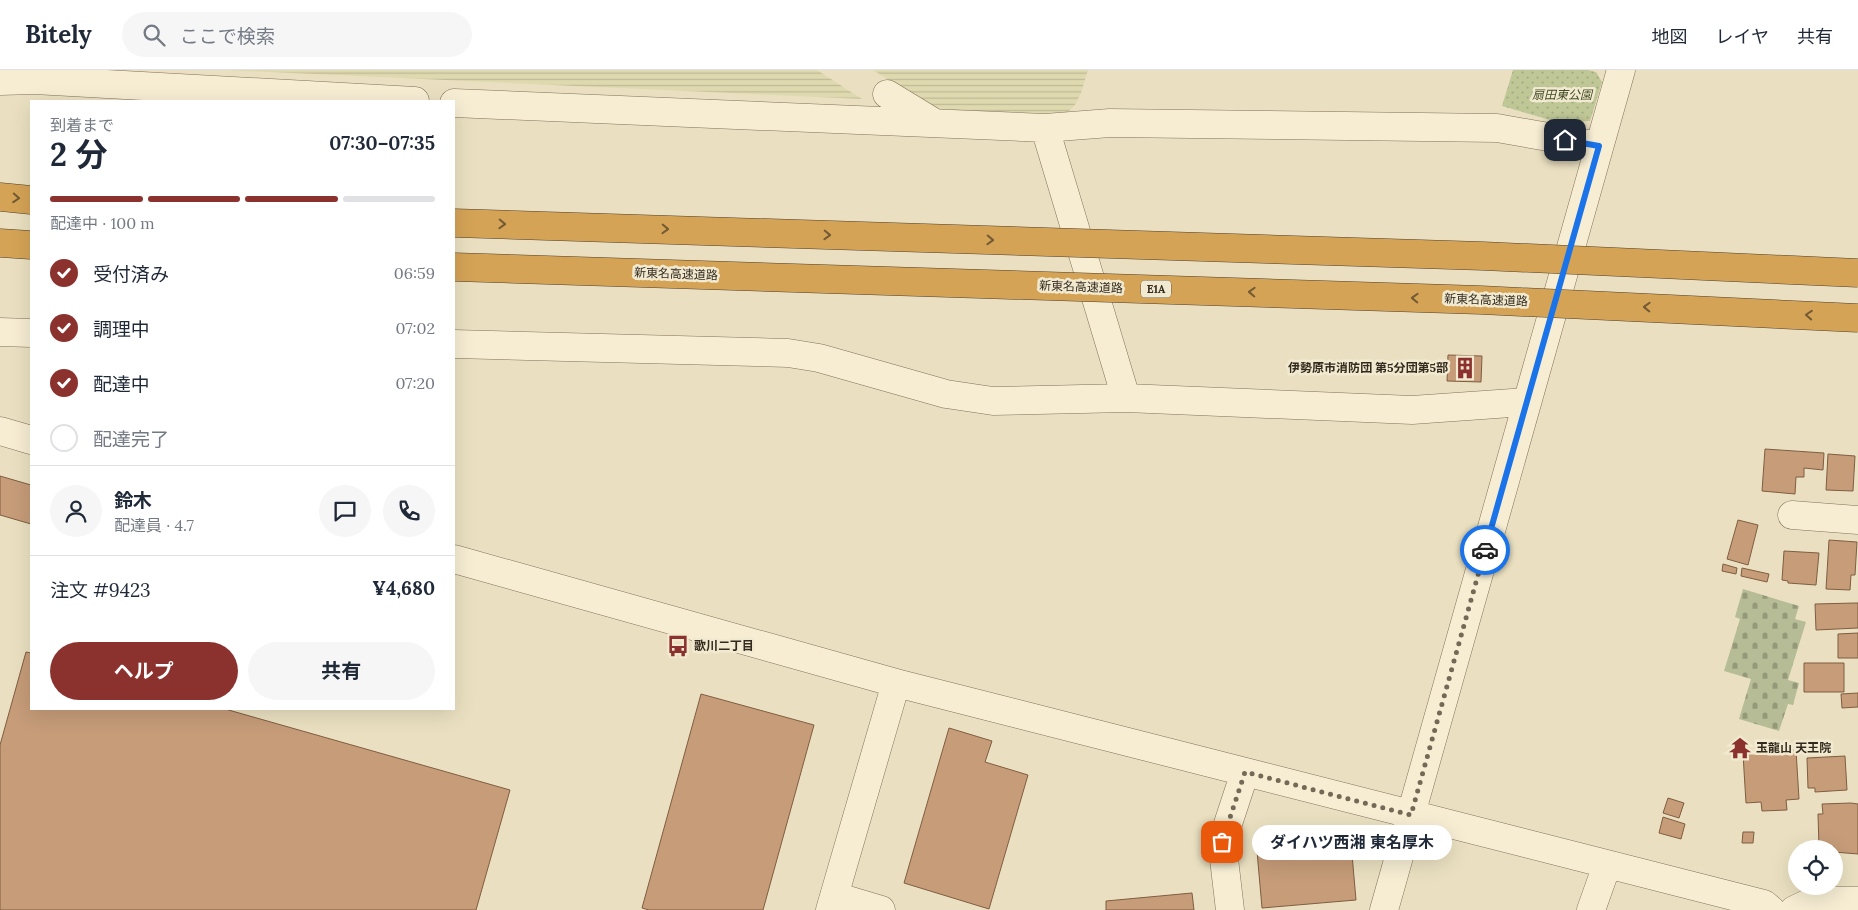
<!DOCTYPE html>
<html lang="ja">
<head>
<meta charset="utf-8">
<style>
	:root { --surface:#fff; --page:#f6f6f7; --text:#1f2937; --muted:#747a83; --line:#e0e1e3; --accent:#8c322e }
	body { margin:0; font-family:Lora,"Noto Sans JP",serif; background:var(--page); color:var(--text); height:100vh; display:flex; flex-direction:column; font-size:19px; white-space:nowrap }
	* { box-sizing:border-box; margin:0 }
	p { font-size:16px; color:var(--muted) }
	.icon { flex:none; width:28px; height:28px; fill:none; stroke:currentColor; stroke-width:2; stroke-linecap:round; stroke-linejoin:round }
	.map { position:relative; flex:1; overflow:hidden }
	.details { position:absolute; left:30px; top:30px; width:425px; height:610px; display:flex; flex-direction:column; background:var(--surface); border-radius:0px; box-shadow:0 5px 20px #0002 }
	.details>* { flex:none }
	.buttons { position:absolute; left:1788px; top:770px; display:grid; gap:10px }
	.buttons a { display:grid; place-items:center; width:55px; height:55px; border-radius:50%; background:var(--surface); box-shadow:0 5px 20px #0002; font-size:25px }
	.pin { position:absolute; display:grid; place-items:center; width:42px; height:42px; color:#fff; margin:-21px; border-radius:10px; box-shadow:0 2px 8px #0006 }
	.courier { position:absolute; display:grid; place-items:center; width:50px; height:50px; margin:-25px; border:4px solid #1a73e8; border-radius:50%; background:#fff; color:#222; box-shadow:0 1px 6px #0007 }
	.bubble { position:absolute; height:35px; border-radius:18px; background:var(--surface); box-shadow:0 5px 20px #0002; font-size:16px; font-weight:700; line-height:35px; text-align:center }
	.summary em { font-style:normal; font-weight:700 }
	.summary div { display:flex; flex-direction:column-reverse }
	.summary { display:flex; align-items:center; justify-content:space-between; height:85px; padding:0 20px }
	h1 { font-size:32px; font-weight:700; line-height:38px }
	.bar { display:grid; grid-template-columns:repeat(4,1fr); gap:8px 5px; align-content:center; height:60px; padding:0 20px }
	.bar i { height:6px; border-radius:4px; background:var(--line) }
	.bar .selected { background:var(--accent) }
	.bar p { grid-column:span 4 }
	.line { display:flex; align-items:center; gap:12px; padding:0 20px; border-top:1px solid var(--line) }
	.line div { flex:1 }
	.round { display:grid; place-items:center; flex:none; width:52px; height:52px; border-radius:26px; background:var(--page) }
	ol { padding:0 20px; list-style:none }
	li { display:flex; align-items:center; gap:15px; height:55px }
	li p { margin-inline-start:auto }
	li .icon { padding:5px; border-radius:50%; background:var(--accent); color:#fff; stroke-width:4 }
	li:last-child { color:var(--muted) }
	li i { width:28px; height:28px; border:2px solid var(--line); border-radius:50% }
	.action { display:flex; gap:10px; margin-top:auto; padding:10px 20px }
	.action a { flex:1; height:58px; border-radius:30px; background:var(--accent); color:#fff; font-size:20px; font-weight:700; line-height:58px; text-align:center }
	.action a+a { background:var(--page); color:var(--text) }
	header { display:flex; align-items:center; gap:30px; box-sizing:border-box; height:70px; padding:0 25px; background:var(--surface); border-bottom:1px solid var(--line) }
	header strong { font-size:24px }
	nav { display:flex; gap:28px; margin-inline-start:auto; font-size:18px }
	.search { width:350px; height:45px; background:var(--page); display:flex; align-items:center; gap:12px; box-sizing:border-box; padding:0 18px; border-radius:28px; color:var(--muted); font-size:19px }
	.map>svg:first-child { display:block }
	.farmland { fill:url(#farmland-rules) }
	.cemetery { fill:url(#cemetery-stones) }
	.park { fill:url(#park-dots) }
	.building { fill:#c69c79; stroke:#7f5d41 }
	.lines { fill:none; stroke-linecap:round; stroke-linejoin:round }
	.minor-casing { stroke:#82715a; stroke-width:29 }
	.highway-casing { stroke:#503f2e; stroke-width:29 }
	.minor { stroke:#f6edd3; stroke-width:28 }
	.highway { stroke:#d4a356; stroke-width:28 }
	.highway-bridge-casing { stroke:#503f2e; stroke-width:29; stroke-linecap:butt }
	.highway-bridge { stroke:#d4a356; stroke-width:28 }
	.oneway { stroke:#735a34 }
	.done { stroke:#736956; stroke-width:5; stroke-dasharray:0 9 }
	.route { stroke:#1a73e8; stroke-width:6 }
	.labels { text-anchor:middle; stroke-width:5; stroke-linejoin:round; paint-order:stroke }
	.shield { fill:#f2ead0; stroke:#6c6353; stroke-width:1 }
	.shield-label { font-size:11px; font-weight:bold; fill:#33291d }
	.park-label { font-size:12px; font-style:italic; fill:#424e25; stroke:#f2ead0 }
	.street-label { font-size:12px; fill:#33291d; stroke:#f2ead0 }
	.poi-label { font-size:12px; font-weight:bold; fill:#33291d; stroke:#f2ead0; text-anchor:start }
</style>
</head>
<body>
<header>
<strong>Bitely</strong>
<div class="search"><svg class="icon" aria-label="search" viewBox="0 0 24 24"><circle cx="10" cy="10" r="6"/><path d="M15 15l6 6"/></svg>ここで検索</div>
<nav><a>地図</a><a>レイヤ</a><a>共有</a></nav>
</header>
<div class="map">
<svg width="1858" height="840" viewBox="0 0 1858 840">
	<defs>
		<pattern id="farmland-rules" width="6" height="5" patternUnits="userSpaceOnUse" patternTransform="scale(1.25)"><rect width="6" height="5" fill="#dfd9af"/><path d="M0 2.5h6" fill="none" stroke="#c0ba96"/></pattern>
		<pattern id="cemetery-stones" width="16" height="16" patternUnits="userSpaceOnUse" patternTransform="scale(1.25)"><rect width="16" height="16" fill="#b6bc95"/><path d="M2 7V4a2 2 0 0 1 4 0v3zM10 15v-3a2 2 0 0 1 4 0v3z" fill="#959979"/></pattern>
		<pattern id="park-dots" width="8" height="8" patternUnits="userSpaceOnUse" patternTransform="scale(1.25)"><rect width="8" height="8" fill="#bfc796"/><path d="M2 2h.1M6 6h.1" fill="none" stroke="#a5ab81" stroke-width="1.8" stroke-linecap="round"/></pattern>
	</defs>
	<rect width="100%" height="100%" fill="#eae0c1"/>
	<!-- farmland -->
	<path class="farmland" d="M224,0h593l45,29z
		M873,0h215l-7,23 -6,12 -10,10 -130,-6z"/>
	<!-- cemetery -->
	<path class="cemetery" d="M1743,519l56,17 -4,13 11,3 -18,58 11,3 -6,22 -5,-1 -9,27 -40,-12 12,-40 -27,-8 16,-52 -5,-2z"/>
	<!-- park -->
	<path class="park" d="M1513,0h75l8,2 6,10 -12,39 -33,1 -55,-16z"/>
	<!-- building -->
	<path class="building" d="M1448,285l34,1 -1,26 -34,-1z
		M1765,379l59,4 -1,17 -19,-2v9h-8l-1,17 -33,-3z
		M1828,384l27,2 -2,35 -27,-1z
		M0,406l31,9v39l-31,-9z
		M1738,450l20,5 -10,40 -21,-6z
		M1829,470l28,2 -2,33h-4l-1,15 -24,-1z
		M1784,481l35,2 -3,32 -28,-2v-2l-6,-1z
		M1723,494l14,4 -1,6 -14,-3z
		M1742,498l27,6 -2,8 -26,-6z
		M1855,533h3v25l-42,2 -1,-26z
		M1858,563v25h-20v-24z
		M26,582l5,1v56h194l285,81 -34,120h-476v-165z
		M1804,593h40v29h-40z
		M1858,623v14l-16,1 -1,-14z
		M701,624l113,31 -51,185h-114l-7,-2z
		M949,658l43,13 -7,21 43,13 -39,134 -85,-26z
		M1796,680l3,49 -13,1 1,10 -25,1 -1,-9 -15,1 -3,-49z
		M1845,686l2,34 -32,2v-4h-7l-1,-30z
		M1668,728l16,5 -5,15 -16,-5z
		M1851,733l7,1v50l-24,-2v-5h-15l-1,-33h5l-1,-10z
		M1663,747l22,7 -4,15 -22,-6z
		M1743,762h11l-1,11h-11z
		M1351,773l5,57 -94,8 -5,-57z
		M1192,823l2,17h-88v-9z"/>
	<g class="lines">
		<!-- minor casing -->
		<g class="minor-casing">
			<path id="minor" d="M0,11l34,-1 381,21
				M887,24l46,28
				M454,33l591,25 65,-5 387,5 102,18
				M1045,58l81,270
				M0,262l31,1
				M454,274l334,9 31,5 127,36 47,7 133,-3 286,12 115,-8
				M0,361l31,9
				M1792,445l66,5
				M454,489l442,124 868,221 7,6
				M834,826l47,14
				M830,840l66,-227
				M1230,840l-8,-68 23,-70
				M1384,840l237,-840
				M1591,840l16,-45
				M1794,840l19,-9h45"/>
		</g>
		<!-- highway casing -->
		<g class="highway-casing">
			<path id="highway" d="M0,127l31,3
				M0,173l31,2"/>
		</g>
		<!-- minor -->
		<use href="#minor" class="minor"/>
		<!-- highway -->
		<use href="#highway" class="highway"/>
		<!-- highway-bridge casing -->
		<g class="highway-bridge-casing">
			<path id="highway-bridge" d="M454,153l1029,33 375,17
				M454,197l1027,33 377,18"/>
		</g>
		<!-- highway-bridge -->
		<use href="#highway-bridge" class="highway-bridge"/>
	</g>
	<!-- one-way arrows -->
	<defs><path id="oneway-chevron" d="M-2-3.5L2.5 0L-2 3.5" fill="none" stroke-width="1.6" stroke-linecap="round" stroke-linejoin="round" transform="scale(1.25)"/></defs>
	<g class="oneway">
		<use href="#oneway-chevron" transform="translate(16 128) rotate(4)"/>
		<use href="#oneway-chevron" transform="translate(502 154) rotate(2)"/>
		<use href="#oneway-chevron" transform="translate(665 159) rotate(2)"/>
		<use href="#oneway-chevron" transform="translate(827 165) rotate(2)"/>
		<use href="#oneway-chevron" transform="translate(990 170) rotate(2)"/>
		<use href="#oneway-chevron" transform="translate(1252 222) rotate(-178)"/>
		<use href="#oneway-chevron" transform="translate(1415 228) rotate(-178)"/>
		<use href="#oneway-chevron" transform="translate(1647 237) rotate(-178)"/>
		<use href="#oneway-chevron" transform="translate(1809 245) rotate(-176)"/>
	</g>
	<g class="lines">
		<!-- done -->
		<path class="done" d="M1222,772l23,-70 166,43 74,-265"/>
		<!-- route -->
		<path class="route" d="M1485,480l114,-404 -34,-6"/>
	</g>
	<!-- icons -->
	<defs>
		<g id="building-bare" transform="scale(1.725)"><path d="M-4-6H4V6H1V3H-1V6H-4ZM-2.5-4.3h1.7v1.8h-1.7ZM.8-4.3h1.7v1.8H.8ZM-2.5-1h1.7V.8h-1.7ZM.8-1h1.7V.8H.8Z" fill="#8c322e" stroke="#f2ead0" stroke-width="2.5" paint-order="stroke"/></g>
		<g id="bus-bare" transform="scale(1.725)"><path d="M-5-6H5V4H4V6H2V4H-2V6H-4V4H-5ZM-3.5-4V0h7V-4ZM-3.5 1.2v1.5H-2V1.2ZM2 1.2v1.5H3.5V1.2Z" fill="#8c322e" stroke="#f2ead0" stroke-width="2.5" paint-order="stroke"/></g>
		<g id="temple-bare" transform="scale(1.725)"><path d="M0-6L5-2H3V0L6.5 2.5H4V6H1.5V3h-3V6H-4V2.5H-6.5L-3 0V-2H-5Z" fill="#8c322e" stroke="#f2ead0" stroke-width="2.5" paint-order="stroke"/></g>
	</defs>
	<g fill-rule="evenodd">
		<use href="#building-bare" x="1465" y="298"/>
		<use href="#bus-bare" x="678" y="576"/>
		<use href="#temple-bare" x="1740" y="678"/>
	</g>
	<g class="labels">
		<!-- shield labels -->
		<rect class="shield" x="1141" y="210.5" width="30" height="17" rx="4"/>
		<g class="shield-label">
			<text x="1156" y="223">E1A</text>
		</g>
		<!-- park labels -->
		<g class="park-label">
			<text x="1562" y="29">扇田東公園</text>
		</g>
		<!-- street labels -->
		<g class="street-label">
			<text transform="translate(676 204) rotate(2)" y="4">新東名高速道路</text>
			<text transform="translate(1081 217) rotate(2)" y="4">新東名高速道路</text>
			<text transform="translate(1486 230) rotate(2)" y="4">新東名高速道路</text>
		</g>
		<!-- poi labels -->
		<g class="poi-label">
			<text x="1448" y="302" text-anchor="end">伊勢原市消防団 第5分団第5部</text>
			<text x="694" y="580">歌川二丁目</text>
			<text x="1756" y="682">玉龍山 天王院</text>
		</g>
	</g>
</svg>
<div class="buttons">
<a><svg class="icon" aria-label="locate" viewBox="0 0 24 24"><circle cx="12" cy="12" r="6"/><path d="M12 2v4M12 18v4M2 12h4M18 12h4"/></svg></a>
</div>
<div class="pin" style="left:1222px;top:772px;background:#ea580c"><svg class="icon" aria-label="bag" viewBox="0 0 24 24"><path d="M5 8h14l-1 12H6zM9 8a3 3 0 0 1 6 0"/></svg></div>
<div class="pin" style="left:1565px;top:70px;background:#1f2937"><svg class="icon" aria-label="home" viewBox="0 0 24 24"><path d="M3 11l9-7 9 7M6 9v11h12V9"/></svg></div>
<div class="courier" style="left:1485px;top:480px"><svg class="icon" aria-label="car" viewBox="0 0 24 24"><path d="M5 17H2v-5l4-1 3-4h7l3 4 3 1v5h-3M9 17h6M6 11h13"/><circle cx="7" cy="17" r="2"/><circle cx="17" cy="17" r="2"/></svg></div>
<div class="bubble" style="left:1252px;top:755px;width:200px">ダイハツ西湘 東名厚木</div>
<section class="details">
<div class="summary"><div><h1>2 分</h1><p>到着まで</p></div><em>07:30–07:35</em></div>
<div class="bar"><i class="selected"></i><i class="selected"></i><i class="selected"></i><i></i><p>配達中 · 100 m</p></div>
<ol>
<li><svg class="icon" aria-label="check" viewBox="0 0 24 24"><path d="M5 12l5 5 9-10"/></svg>受付済み<p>06:59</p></li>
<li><svg class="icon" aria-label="check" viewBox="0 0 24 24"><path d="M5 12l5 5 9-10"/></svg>調理中<p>07:02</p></li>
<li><svg class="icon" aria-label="check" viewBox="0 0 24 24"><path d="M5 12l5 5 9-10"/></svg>配達中<p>07:20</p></li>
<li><i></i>配達完了</li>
</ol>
<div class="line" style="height:90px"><a class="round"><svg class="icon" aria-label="person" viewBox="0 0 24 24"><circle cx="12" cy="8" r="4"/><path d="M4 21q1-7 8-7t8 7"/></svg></a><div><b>鈴木</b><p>配達員 · 4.7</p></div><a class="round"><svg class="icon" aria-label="chat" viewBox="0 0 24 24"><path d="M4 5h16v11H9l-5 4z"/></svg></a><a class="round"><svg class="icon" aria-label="phone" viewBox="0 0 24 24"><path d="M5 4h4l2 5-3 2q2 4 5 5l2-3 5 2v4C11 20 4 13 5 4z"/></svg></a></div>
<div class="line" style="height:65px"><div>注文 #9423</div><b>¥4,680</b></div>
<div class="action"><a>ヘルプ</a><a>共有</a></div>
</section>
</div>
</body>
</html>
